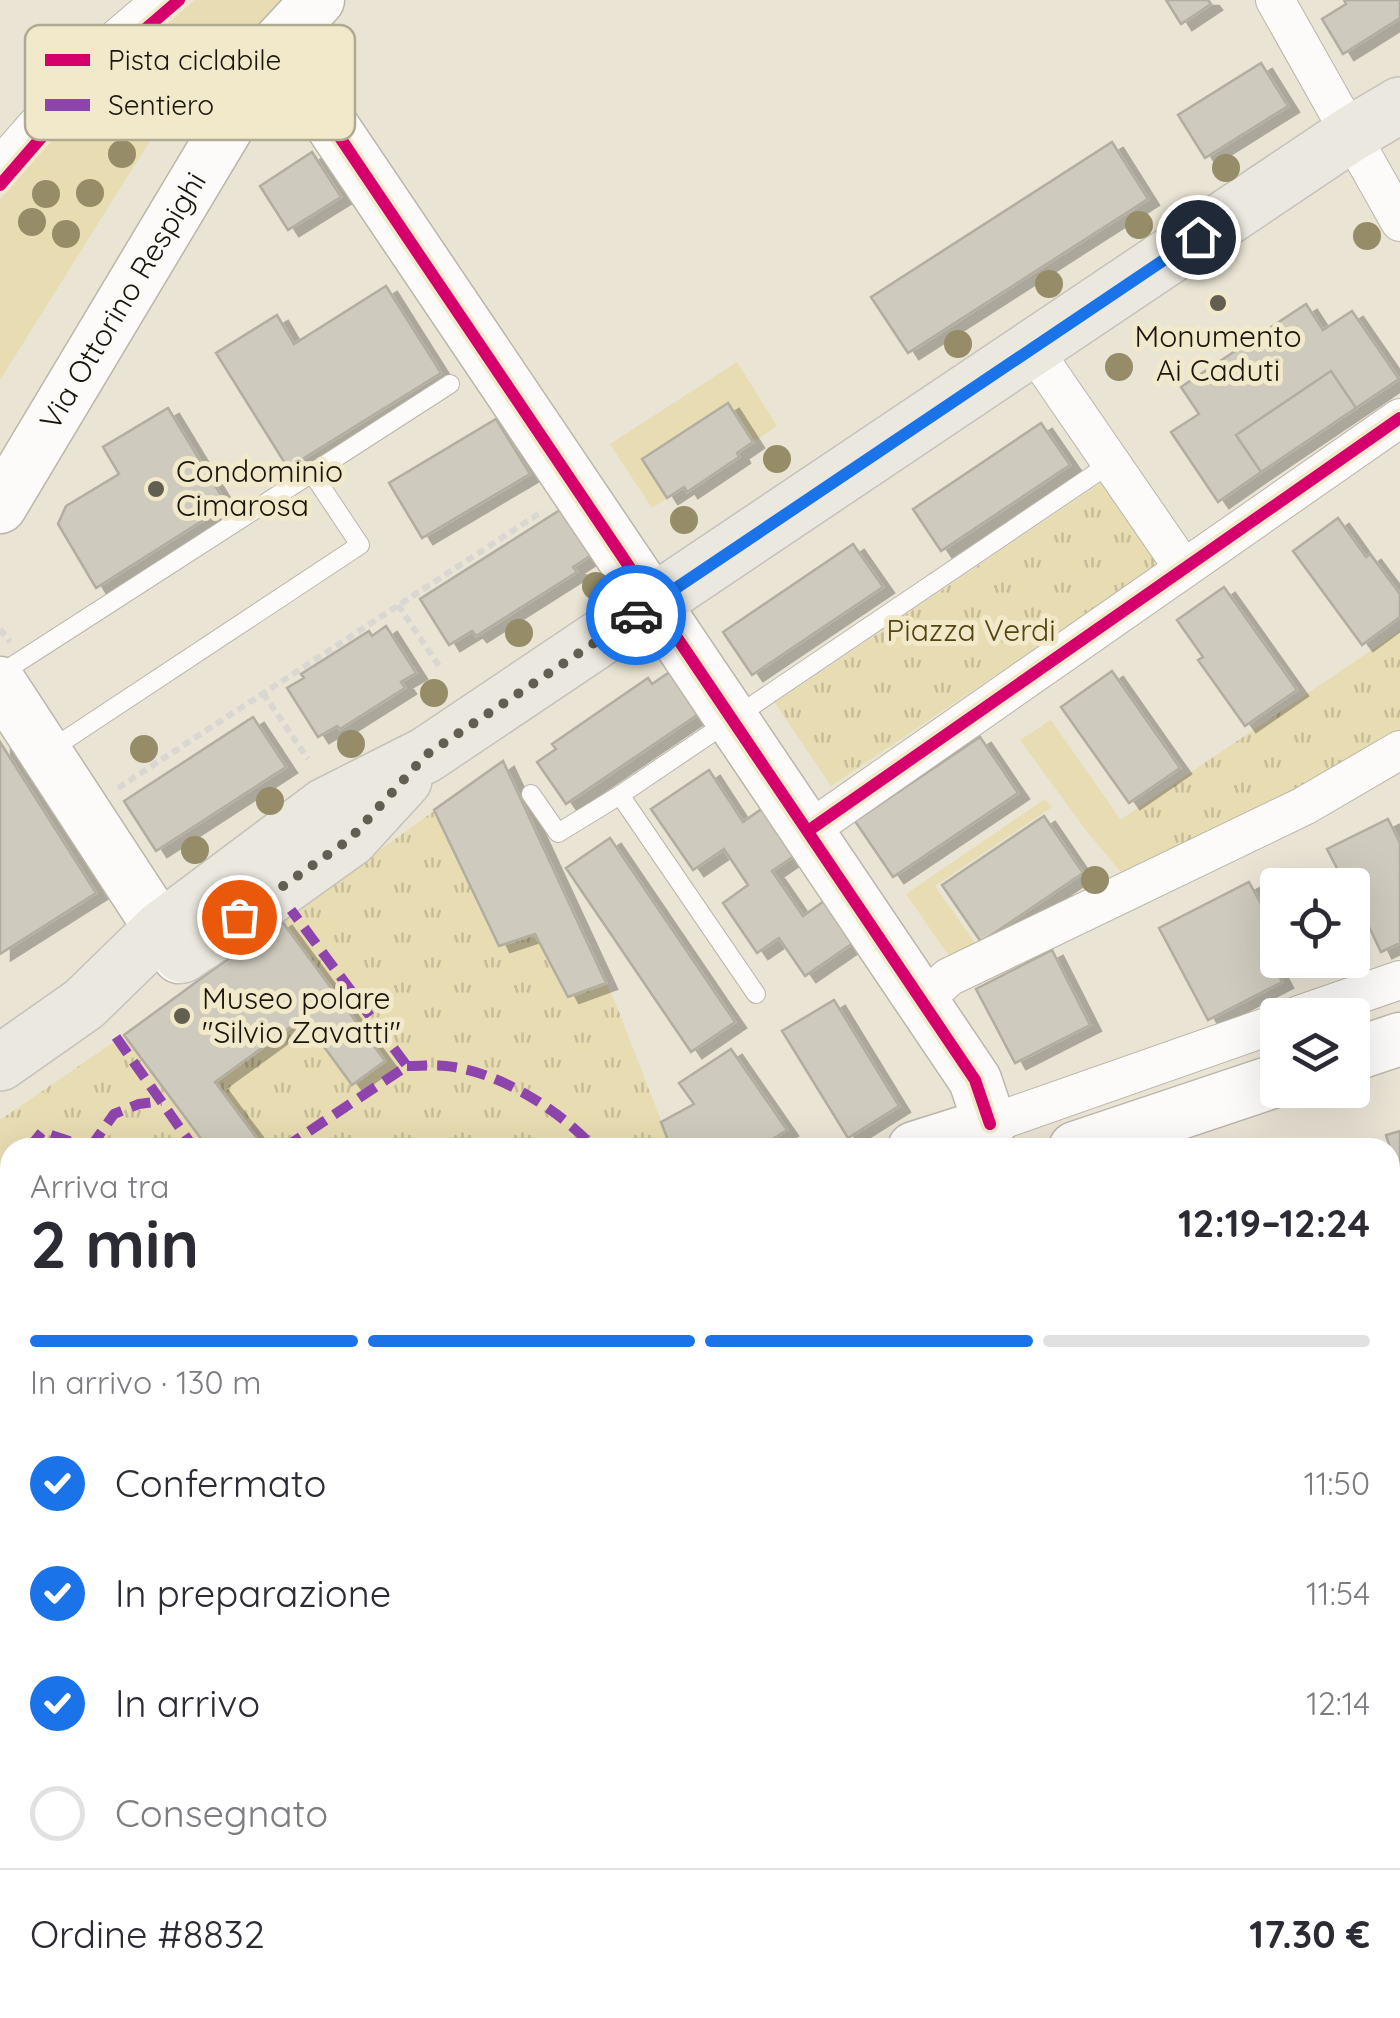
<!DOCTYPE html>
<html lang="it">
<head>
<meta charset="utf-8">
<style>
	:root { --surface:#fff; --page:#f7f7f7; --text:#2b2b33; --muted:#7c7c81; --line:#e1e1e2; --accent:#1a73e8 }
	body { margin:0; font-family:Quicksand,sans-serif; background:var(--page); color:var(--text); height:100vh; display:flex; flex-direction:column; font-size:38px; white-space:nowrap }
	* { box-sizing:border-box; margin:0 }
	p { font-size:32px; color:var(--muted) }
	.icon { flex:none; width:55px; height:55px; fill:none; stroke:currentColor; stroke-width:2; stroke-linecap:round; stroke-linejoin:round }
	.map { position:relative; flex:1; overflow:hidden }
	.panel { position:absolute; left:0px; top:1138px; width:1400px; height:882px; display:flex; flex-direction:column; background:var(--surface); border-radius:30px 30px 0 0; box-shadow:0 10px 40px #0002 }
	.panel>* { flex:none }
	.fabs { position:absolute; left:1260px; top:868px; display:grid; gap:20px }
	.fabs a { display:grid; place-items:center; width:110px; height:110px; border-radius:10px; background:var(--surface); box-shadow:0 10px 40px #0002; font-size:50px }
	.pin { position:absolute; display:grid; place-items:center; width:85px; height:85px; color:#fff; margin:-42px; border:5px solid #fff; border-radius:50%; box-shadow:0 2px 10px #0007 }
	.courier { position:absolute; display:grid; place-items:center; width:100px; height:100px; margin:-50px; border:8px solid #1a73e8; border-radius:50%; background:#fff; color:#222; box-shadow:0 2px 12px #0007 }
	.overview em { font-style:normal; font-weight:800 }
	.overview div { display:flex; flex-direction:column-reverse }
	.overview { display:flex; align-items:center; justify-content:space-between; height:170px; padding:0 30px }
	h1 { font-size:65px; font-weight:800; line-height:75px }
	.bar { display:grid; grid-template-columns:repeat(4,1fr); gap:15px 10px; align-content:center; height:120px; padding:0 30px }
	.bar i { height:12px; border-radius:8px; background:var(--line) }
	.bar .on { background:var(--accent) }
	.bar p { grid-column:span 4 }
	.line { display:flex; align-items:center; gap:25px; padding:0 30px; border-top:2px solid var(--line) }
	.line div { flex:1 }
	ol { padding:0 30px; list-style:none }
	li { display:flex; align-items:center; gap:30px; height:110px }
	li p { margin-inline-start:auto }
	li .icon { padding:10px; border-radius:50%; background:var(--accent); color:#fff; stroke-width:4 }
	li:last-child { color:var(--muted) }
	li i { width:55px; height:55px; border:5px solid var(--line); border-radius:50% }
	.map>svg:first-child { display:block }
	.green { fill:#e8dcb2 }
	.park { fill:url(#park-tufts) }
	.building { fill:#cecabd; stroke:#b1ada0; stroke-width:2.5; filter:url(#shadow) }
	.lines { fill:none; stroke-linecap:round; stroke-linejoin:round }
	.lane-casing { stroke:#bab6aa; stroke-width:20 }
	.street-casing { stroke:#bab6aa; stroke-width:40 }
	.secondary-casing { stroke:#bab6aa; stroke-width:55 }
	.primary-casing { stroke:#c5c2bb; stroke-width:58 }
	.path { stroke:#d9d7d2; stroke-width:6; stroke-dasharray:8 5; stroke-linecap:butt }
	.lane { stroke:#fcfbf9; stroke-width:18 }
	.street { stroke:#fcfbf9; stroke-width:38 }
	.secondary { stroke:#fcfbf9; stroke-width:52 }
	.primary { stroke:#ebe8df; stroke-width:55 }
	.quiet { stroke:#8e44ad; stroke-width:10; stroke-dasharray:20 10; stroke-linecap:butt }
	.cycleway-casing { stroke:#f2e9cb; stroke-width:19 }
	.cycleway { stroke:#d6006c; stroke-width:12 }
	.tree { fill:#968c68 }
	.done { stroke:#625e52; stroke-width:10; stroke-dasharray:0 18 }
	.route { stroke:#1a73e8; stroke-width:12 }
	.poi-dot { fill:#625e52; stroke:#f2e9cb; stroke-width:4 }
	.labels { text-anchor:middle; stroke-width:10; stroke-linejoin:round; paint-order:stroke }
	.street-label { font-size:30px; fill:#1a160c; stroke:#f2e9cb }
	.poi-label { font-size:30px; fill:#1a160c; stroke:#f2e9cb; text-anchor:start }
	.park-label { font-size:30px; fill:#534410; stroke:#f2e9cb }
	.key { fill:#f2e9cb; stroke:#b1aa92; stroke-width:2.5 }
	.key-label { font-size:28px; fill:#1a160c }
</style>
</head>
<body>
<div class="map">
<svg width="1400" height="2018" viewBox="0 0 1400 2018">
	<defs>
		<pattern id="park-tufts" width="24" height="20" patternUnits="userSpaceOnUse" patternTransform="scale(2.5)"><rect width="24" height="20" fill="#e8dcb2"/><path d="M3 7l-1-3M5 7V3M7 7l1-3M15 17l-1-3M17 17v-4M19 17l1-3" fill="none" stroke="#c6bc98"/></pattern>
		<filter id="shadow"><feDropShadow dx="11" dy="6" stdDeviation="0" flood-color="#0004"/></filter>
	</defs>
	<rect width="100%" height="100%" fill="#e9e4d4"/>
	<!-- green -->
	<path class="green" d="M195,0h97l-48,53 -62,89 -24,-14 -158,252v-180c61,-72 124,-139 195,-200z
		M737,362l40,64 -24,16 -25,-38 -85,55 24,39 -15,10 -42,-64z
		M1051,720l97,139 -27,13 -36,-43 -65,-89z
		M1045,799l7,8 -117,79 45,64 -28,6 -5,-3 -41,-59z
		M286,2010h646l-7,8h-637z
		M1035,2010h157l-8,8h-127z"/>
	<!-- park -->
	<path class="park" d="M1111,476l57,83 -337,227 -56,-83z
		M1400,631v104l-27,18 -224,107 -29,-40z
		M503,761l113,243 55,143 -661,1v371l-10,4v-403l124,-85z"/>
	<!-- building -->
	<path class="building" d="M1166,0h42l3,4 -30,20z
		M1344,0h56v18l-57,36 -21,-35 24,-15z
		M1261,63l27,43 -83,52 -27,-43z
		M1112,142l36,57 -240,154 -37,-56z
		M312,152l29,45 -53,33 -28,-44z
		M386,286l55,87 -153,95 -72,-115 61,-38 17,29z
		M1306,304l17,26 29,-19 47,68 -43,29 -25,-37 -95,64 25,37 -43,30 -47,-70 28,-18 -18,-27z
		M1331,371l25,37 -95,64 -25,-37z
		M728,403l25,39 -16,11 2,4 -52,35 -3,-5 -17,11 -25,-39z
		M168,408l59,97 -131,83 -38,-64 8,-18 53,-32 -16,-27z
		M496,419l34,55 -108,64 -33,-55z
		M1041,423l29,42 -129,86 -28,-42z
		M563,508l30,46 -20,13 4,5 -101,64 -4,-5 -23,14 -29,-46z
		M1338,518l28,39 4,-3 30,40v23l-38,28 -69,-94z
		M853,544l30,43 -131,88 -29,-43z
		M1224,587l73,103 -52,36 -47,-66 5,-3 -26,-37z
		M386,626l30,47 -15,9 4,6 -65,41 -3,-3 -19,11 -31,-49 17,-10 -3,-4 68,-43 3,5z
		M671,671l29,42 -134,91 -29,-42 19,-13 -4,-5 96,-66 4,6z
		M1112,671l68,97 -51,35 -68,-96z
		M253,717l33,50 -130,84 -32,-50z
		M980,737l38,56 -125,84 -38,-56z
		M0,742l96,151 -96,61z
		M503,761l8,17 95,205 -38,14 -33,-63 -36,12 -65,-136z
		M709,770l34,52 24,-17 33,47 -28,19 31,45 24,-17 29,42 -51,35 -26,-38 -22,15 -34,-50 25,-18 -24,-36 -31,21 -42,-61z
		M1044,816l39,57 -102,69 -39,-57z
		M1388,819l12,24v100l-19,9 -20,-42 -9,4v-29h-20l11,-5 -16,-31z
		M610,838l125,184 -44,30 -125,-184z
		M1249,882l29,53v23l-7,3 11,21 -74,38 -49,-92z
		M281,920l104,141 -33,24 -49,-67 -88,64 49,66h-56l-84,-113z
		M1052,950l38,75 -75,38 -39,-74z
		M834,1000l65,106 -51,32 -66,-107z
		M731,1049l56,81 -29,18h-87l-10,-26 33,-18 -15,-21z
		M1400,1131v97l-10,3v-83l-4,-13z
		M10,1626v56l-5,2 -5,-11v-43z
		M10,1847v82l-10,4v-82z
		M18,2010h67l4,8h-68z"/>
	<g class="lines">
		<!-- lane casing -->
		<g class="lane-casing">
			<path id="lane" d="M312,473l138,-89
				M0,674l312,-201 48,72 -310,205
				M531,794l27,39 62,-38 491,-332
				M620,795l136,199
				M1390,1490l10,1"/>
		</g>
		<!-- street casing -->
		<g class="street-casing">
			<path id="street" d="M1275,0l125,222
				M0,167l99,-113 63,-54
				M1032,348l152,221
				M808,831l592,-413
				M922,1001l27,-24 355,-171 96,-56
				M1299,1015l101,-35
				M990,1124l288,-101
				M1400,1331c-13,15 -12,30 0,45
				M0,1811l10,-4
				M108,2010l3,8"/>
		</g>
		<!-- secondary casing -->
		<g class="secondary-casing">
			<g id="secondary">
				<path d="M277,44l698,1036 15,44 -76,24"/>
				<path id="s1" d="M0,507l277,-463 41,-44"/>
				<path d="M0,683l179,274"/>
				<path d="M1352,1055l48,-16"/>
				<path d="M1075,1148l203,-68"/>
				<path d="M0,1546l10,-4"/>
			</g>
		</g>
		<!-- primary casing -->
		<g class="primary-casing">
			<path id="primary" d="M182,955l87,-58 81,-58 54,-59
				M0,1063l84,-59 77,-75 164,-123 101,-51 925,-621 49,-29"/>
		</g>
		<!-- path -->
		<path class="path" d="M398,605l43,64
			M0,629l10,13
			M263,693l45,66
			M118,788l425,-277"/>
		<!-- lane -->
		<use href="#lane" class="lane"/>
		<!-- street -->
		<use href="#street" class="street"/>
		<!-- secondary -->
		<use href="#secondary" class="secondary"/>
		<!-- primary -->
		<use href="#primary" class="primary"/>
		<!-- quiet -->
		<path class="quiet" d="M116,1037l78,111
			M407,1066c13,0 27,-1 39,0 52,5 114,44 148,82
			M29,1148l13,-16 48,16
			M90,1148l24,-34 25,-10 22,-3
			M284,1148l123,-82 -116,-156
			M0,1201l10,-13
			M0,1282l10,-1
			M0,1335l10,-6
			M0,1437l10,-16"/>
		<!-- cycleway casing -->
		<g class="cycleway-casing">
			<path id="cycleway" d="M277,44l698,1036 15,44
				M0,185l106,-122 73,-63
				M808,831l592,-413"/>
		</g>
		<!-- cycleway -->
		<use href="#cycleway" class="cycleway"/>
	</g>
	<!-- trees -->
	<g class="tree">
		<circle cx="122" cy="154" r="14"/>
		<circle cx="1226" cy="168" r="14"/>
		<circle cx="90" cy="193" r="14"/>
		<circle cx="46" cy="194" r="14"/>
		<circle cx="32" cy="222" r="14"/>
		<circle cx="1139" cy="225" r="14"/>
		<circle cx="66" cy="234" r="14"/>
		<circle cx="1367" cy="236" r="14"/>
		<circle cx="1049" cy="284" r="14"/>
		<circle cx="958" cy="344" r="14"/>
		<circle cx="1119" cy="367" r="14"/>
		<circle cx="777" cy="459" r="14"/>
		<circle cx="684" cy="520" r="14"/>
		<circle cx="596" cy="586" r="14"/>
		<circle cx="519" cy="633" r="14"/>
		<circle cx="434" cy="693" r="14"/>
		<circle cx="351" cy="744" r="14"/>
		<circle cx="144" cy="749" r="14"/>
		<circle cx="270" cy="801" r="14"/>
		<circle cx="195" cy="850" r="14"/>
		<circle cx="1095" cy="880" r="14"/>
	</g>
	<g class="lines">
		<!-- done -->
		<path class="done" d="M239,917l111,-78 76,-84 210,-140"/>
		<!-- route -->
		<path class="route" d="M636,615l562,-378"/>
	</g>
	<!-- markers -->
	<g class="poi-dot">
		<circle cx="1218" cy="303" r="10"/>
		<circle cx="156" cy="489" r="10"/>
		<circle cx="182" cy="1016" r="10"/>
	</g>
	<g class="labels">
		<!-- street labels -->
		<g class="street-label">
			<text dy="10" stroke="none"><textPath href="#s1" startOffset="240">Via Ottorino Respighi</textPath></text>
		</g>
		<!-- poi labels -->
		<g class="poi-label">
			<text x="1218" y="347" text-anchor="middle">Monumento<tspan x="1218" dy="34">Ai Caduti</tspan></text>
			<text x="176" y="482">Condominio<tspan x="176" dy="34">Cimarosa</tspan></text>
			<text x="202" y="1009">Museo polare<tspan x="202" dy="34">"Silvio Zavatti"</tspan></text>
		</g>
		<!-- park labels -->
		<g class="park-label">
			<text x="971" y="641">Piazza Verdi</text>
		</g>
	</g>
	<!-- legend -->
	<rect x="25" y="25" width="330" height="115" rx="15" class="key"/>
	<rect x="45" y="54" width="45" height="12" fill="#d6006c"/>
	<rect x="45" y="99" width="45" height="12" fill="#8e44ad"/>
	<g class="key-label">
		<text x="108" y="70">Pista ciclabile</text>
		<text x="108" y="115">Sentiero</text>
	</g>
</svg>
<div class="fabs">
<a><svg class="icon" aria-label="locate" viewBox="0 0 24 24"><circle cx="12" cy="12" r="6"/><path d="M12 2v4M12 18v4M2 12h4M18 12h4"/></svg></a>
<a><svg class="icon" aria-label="layers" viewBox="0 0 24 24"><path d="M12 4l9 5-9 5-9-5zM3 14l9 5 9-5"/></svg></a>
</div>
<div class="pin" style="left:239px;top:917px;background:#ea580c"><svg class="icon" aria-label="bag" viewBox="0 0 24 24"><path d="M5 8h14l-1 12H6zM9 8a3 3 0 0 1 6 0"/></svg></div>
<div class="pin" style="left:1198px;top:237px;background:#1f2937"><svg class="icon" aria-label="home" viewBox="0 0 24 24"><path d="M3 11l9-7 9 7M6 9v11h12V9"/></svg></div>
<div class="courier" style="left:636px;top:615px"><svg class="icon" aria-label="car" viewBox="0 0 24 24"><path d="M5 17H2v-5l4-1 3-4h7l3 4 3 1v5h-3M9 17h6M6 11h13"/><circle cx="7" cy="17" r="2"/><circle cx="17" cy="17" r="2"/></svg></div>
<section class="panel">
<div class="overview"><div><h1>2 min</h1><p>Arriva tra</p></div><em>12:19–12:24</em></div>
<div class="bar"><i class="on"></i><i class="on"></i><i class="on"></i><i></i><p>In arrivo · 130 m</p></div>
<ol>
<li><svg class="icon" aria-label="check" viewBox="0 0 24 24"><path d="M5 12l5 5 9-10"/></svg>Confermato<p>11:50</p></li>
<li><svg class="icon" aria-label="check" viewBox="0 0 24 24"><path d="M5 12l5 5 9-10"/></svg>In preparazione<p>11:54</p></li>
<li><svg class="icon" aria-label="check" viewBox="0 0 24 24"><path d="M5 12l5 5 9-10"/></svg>In arrivo<p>12:14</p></li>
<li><i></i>Consegnato</li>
</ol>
<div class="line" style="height:130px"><div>Ordine #8832</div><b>17.30 €</b></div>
</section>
</div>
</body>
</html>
